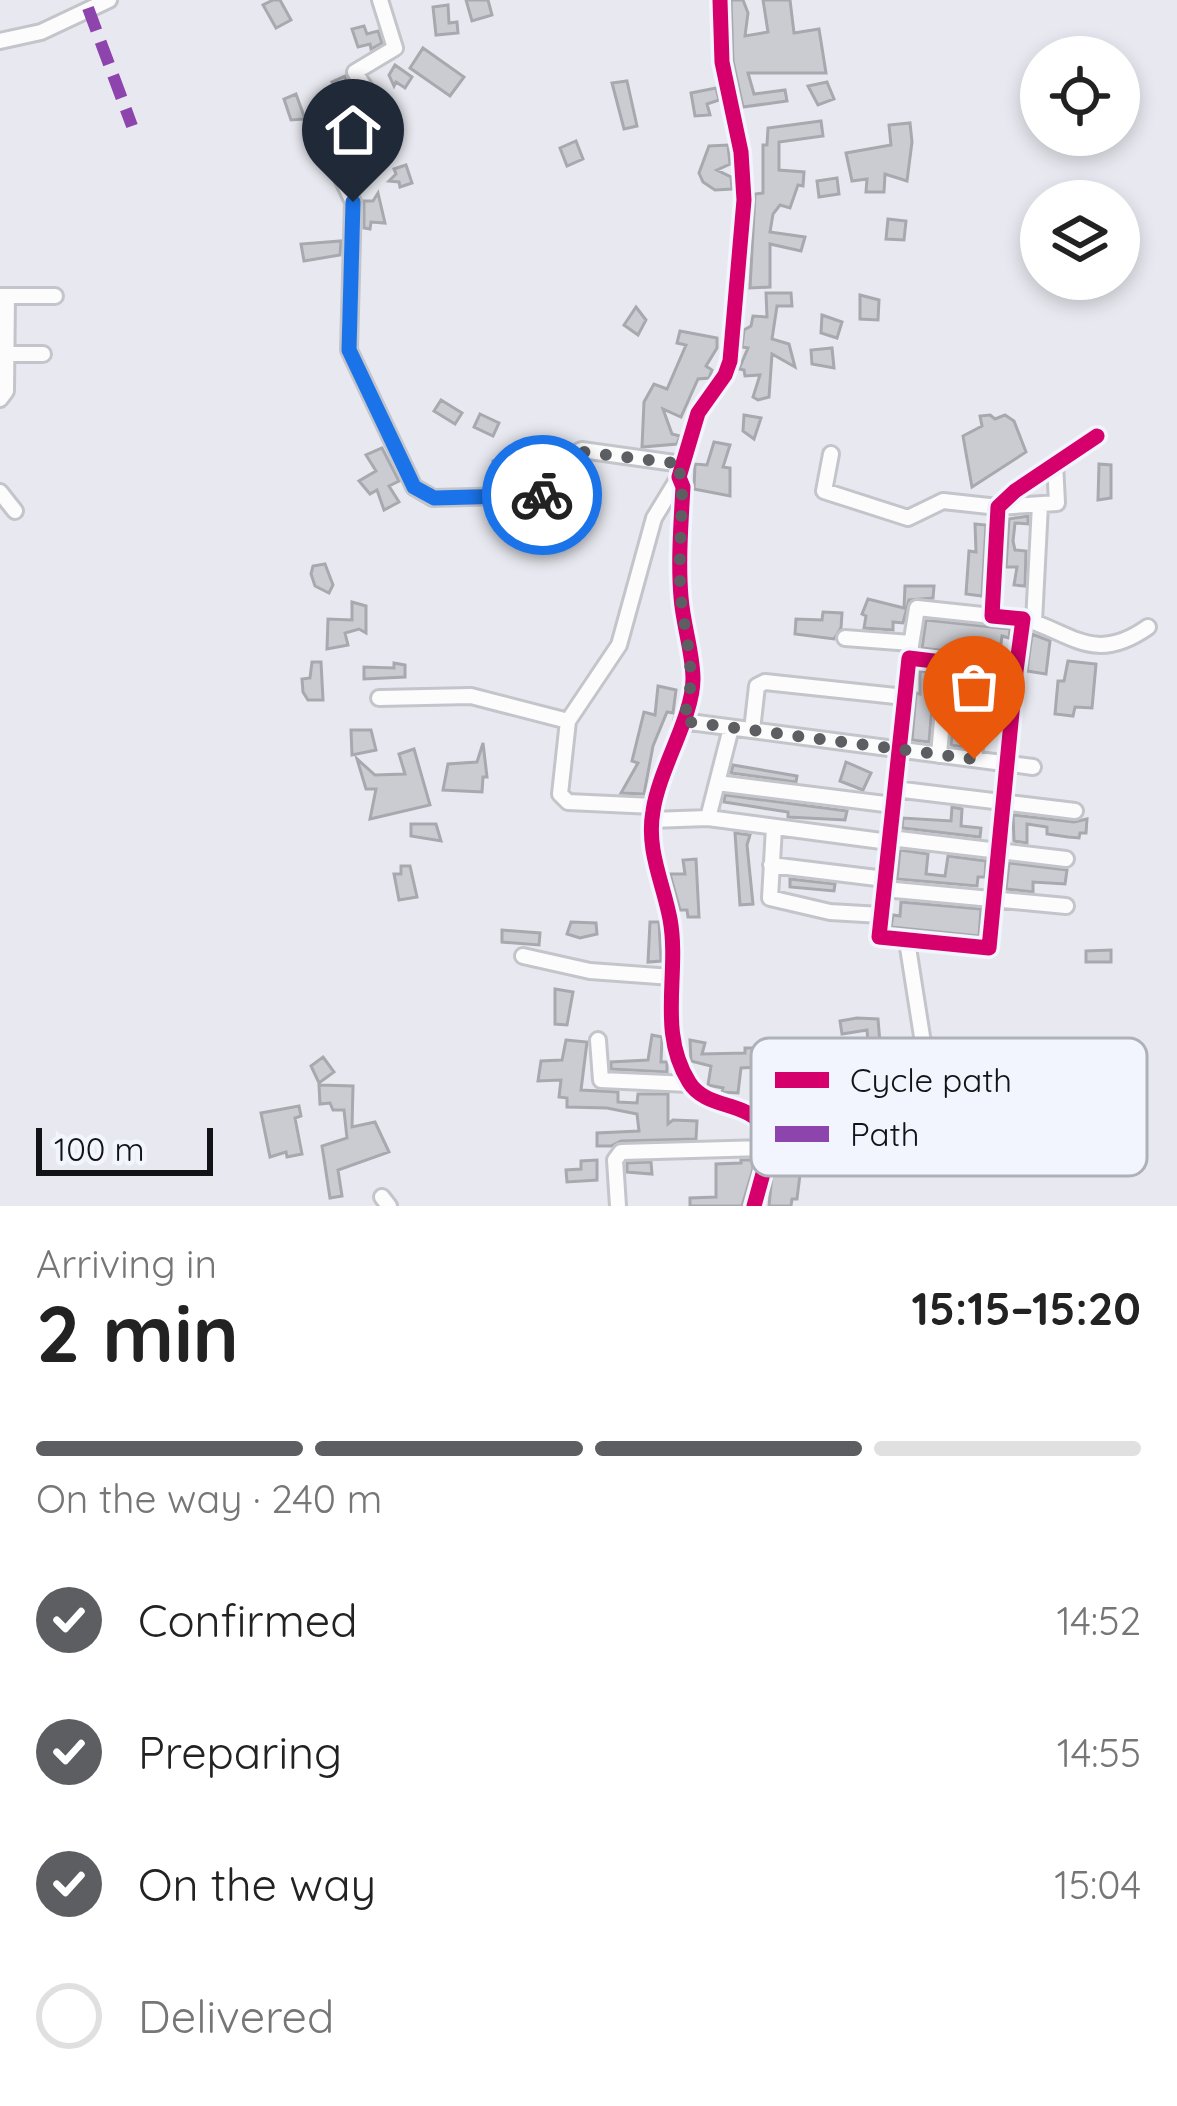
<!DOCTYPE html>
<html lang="en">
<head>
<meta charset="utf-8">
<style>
	:root { --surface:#fff; --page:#f2f2f2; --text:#222; --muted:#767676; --line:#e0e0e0; --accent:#5c5e62 }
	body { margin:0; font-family:Quicksand,sans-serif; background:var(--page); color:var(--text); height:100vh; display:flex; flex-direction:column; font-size:45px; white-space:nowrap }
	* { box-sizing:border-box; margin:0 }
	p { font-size:39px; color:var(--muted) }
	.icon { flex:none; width:66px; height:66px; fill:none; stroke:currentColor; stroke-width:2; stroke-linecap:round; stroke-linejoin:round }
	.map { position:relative; height:1206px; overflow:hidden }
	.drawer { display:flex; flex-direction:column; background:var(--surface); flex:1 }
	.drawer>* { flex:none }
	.tools { position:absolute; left:1020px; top:36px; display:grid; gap:24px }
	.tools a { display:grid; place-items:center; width:120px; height:120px; border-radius:50%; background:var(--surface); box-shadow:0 6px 18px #0003; font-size:60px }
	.scale { position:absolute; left:36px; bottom:30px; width:177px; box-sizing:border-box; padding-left:12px; border:6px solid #111316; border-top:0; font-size:33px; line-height:42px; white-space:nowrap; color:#111316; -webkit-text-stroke:9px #f2f5fe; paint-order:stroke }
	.pin { position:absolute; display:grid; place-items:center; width:102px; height:102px; color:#fff; margin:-123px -51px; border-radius:50% 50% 50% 0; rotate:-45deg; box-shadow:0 0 12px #0007 }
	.pin .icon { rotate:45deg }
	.courier { position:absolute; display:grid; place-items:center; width:120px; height:120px; margin:-60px; border:9px solid #1a73e8; border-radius:50%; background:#fff; color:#222; box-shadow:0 3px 15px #0007 }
	.summary em { font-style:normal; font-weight:700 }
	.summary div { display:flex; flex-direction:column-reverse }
	.summary { display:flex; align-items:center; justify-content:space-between; height:204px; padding:0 36px }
	h1 { font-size:78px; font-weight:700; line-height:90px }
	.bar { display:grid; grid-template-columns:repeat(4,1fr); gap:18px 12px; align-content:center; height:144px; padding:0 36px }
	.bar i { height:15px; border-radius:9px; background:var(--line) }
	.bar .on { background:var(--accent) }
	.bar p { grid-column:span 4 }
	ol { padding:0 36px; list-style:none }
	li { display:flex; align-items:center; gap:36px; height:132px }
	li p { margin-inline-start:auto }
	li .icon { padding:12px; border-radius:50%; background:var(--accent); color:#fff; stroke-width:4 }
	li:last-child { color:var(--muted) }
	li i { width:66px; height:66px; border:6px solid var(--line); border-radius:50% }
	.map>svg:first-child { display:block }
	.building { fill:#cbccd1; stroke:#a8a9af; stroke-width:3 }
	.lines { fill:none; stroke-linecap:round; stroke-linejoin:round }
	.minor-casing { stroke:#c4c5ca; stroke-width:20 }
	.minor { stroke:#fcfcfd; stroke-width:14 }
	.quiet { stroke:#8e44ad; stroke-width:12; stroke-dasharray:24 12; stroke-linecap:butt }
	.cycleway-casing { stroke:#f2f5fe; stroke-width:22 }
	.cycleway { stroke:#d6006c; stroke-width:15 }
	.done { stroke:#5c5e62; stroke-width:12; stroke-dasharray:0 21.6 }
	.route { stroke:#1a73e8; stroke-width:15 }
	.key { fill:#f2f5fe; stroke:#aeb1b8; stroke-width:3 }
	.key-label { font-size:33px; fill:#111316 }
</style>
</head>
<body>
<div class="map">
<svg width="1177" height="1206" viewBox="0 0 1177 1206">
	<rect width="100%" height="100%" fill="#e8e9f0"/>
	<!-- building -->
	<path class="building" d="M273,0h7l11,20 -15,8 -13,-23z
		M466,0h22l4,15 -20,6z
		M731,0h12l5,13 -3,23 23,-4 -5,-32h27l4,33 25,-4 7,44h-78l6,21 31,-4 2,11 -44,6 -10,-46z
		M448,5l1,18 8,-1 1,11 -22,2 -3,-28z
		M364,26l3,8 11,-3 4,12 -11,6 -1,-5 -12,3 -6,-18z
		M423,48l41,29 -14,19 -40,-28z
		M395,65l17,12 -7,11 -9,-6 -2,4 -5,-11z
		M345,76v2l26,43 -10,-1 -2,-4 -42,3 27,-16 -12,-21z
		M627,81l10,45 -13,3 -12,-46z
		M827,82l7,17 -16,6 -10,-19z
		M716,88l3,12 -12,4 3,11 -15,1 -4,-23z
		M296,94l9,25 -14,1 -7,-21z
		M821,121l2,15 -44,6v28l25,2 -1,14 -5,-1 -8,23 -10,-3 -7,9 -3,18 35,5 -4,14 -31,-7v43l-20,1 5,-94 8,-1v-48h4l1,-17z
		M910,123l2,19 -5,39 -22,-7 -1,18h-18l1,-13 -15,2 -6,-28 45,-8 -2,-20z
		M393,131l8,4 -7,16 -6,-2 -26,11 -2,-5 22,-11z
		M576,141l7,18 -16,7 -7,-18z
		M728,145l2,19 -13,6 14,7 1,12 -17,1 -12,-8 -4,-9 10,-27z
		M406,165l6,18 -12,4 -1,-5 -10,-1 7,-7 -2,-5z
		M837,178l2,16 -20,3 -2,-16z
		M378,193l7,30 -14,-1 -1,7 -6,-1v-27h9z
		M888,219l18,2 -2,19 -18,-1z
		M341,241l-1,14 -36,6 -3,-17z
		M766,293h25l1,13h-15l-5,33 17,5 6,23 -23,-13 -3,43 -11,3 -5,-3 7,-22 -15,1 -1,-6 -5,-1 9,-21 -6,-1 2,-17 7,-4 2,-10 14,1z
		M860,295l19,5 -1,20 -18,-1z
		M636,307l10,13 -8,15 -14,-10z
		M822,315l20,7 -5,16 -16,-5z
		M680,331l37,7v10l-11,18 6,4 -3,8 -11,1 -17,38 -18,-8 9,25 8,2 -3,8 -35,3 2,-45 10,-18 13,5 19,-44 -9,-2z
		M832,348l2,20 -22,-4 -1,-14z
		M441,400l21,13 -7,11 -21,-13z
		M480,414l19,9 -6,13 -19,-9z
		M744,415l17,3 -7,21 -11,-8z
		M990,415l5,4 10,-4 9,6 12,31 -54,35 -9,-51 19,-10 -2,-10z
		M714,442l16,3 -7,22 7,1v28l-36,-7 1,-25 12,1z
		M382,448l17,33 -10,5 10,16 -15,8 -7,-20 -7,4 -11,-13 17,-10 -10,-16z
		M512,457l4,21 -18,4 -5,-21z
		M1099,464l12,1v33l-13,2z
		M546,513l2,25h-21l-1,-24z
		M1028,516v8l-13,-1 -2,18 2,9 11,1 -1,35 -11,-1 3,-18h-11l3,-48z
		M975,524l11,1 -4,71 -16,-2 3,-43 7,1z
		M325,564l8,21 -4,8 -14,-7 -4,-12 2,-8z
		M905,586h29l-1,12 -24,2 -6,23 -10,-1v8l-29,-2 2,-12 -4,-2 6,-15 36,9z
		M352,602l14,4v27l-7,-4 -14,4 3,12 -21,4 1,-30 24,1z
		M823,612l19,1 -1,15 -7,11 -39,-5 1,-15 26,1z
		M926,620l84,9 -1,9 -7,-2 -2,15 5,7 -83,-10z
		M1032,634l18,7 -4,33 -19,-3z
		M1068,661l28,3 -4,44 -17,-1 -2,9 -18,-2 3,-33h6z
		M312,662h9l2,38h-15l-5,-8 -1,-13 8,-1z
		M394,663l11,2v12l-41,2v-12l30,1z
		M920,671l15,1 -6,70 -17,-2 4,-47 4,1z
		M957,675l4,1 -6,51 11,2 -2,18 -13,-2z
		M658,686l18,4 -3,23 -6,-1 -14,34 -9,48 -23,-1 17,-30 -6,-2 12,-49 11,3z
		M351,730h20l5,20 -24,5z
		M483,743l4,34h-4l-1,15 -39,-2 5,-26 29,-2z
		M414,749l16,56 -60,14 6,-30h-10l-9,-30 18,16 30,-1 -6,-20z
		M846,762l25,11 -8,17 -23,-9z
		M733,765l64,11 -1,6 -65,-9z
		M725,795l122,16 -2,9 -57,-3v-5l-64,-10z
		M952,807l10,2 -1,17 20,2 -1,9 -78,-9 1,-10 48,3z
		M1013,815l61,7 13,-3 -1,14h-6l-1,5 -11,-1 -21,-3v-7l-20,-3v19l-13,-2z
		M411,824h25l5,17 -30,-5z
		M735,833l15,2 -3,10 6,59 -13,1z
		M900,850l28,4 -2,20 19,2 3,-20 38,5 -1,16h-7l-1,9 -80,-7z
		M696,859l3,58h-11l-1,-7h-7l-10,-36h15l-2,-14z
		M1009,863l58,7 -2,14 -32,-2v10l-27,-3z
		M401,866h9l7,31 -18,3 -5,-26h7z
		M790,879l45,5 -1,7 -44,-4z
		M901,902l80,7 -2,27 -88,-9 2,-12 7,1z
		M571,922l25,1 1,11 -17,4 -13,-4z
		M650,922h9l2,39 -13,1z
		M502,930l38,3 -1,12 -37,-3z
		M1111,950v12h-25v-11z
		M555,989l18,3 -6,33 -12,-1z
		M857,1018l21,1 2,24 -12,1 -1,-14 -25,4 -2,-13z
		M652,1035l10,2 -1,25h6v10l-56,-3v-7l37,-2z
		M566,1040l21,2 -6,48 37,2v10l19,1 1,-9h30v30l5,-4 24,1 -1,18 -75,2 -10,5h-14v-13l42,-2 -2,-17 -30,-6 -40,-1v-9l-8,-1 2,-17 -23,1 3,-20 21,-1z
		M690,1040l15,3 -3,11 43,-1v-5h13l1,19 -18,1 -3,25 -16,-1 1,-4 -15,-3 3,-19 -20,-5z
		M323,1057l11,15 -15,11 -8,-17z
		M319,1085l34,1 -1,41 23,-5 14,30 -51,18 4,26 -12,2 -8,-52 25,-8 -3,-28h-11l-3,-7 -10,1z
		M299,1106l2,10 -6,2 7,36 -15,3 -1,-5 -16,5 -9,-44z
		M813,1116l1,25h-4v17h-8l-5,41h-5l-1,7h-22l5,-52 7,-3 -1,-16 17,-1 -1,-17z
		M597,1160v20l-30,2 -1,-12 15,-1v-8z
		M741,1160h11l1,9 -11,37h-52v-8l26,-1v-33l25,-1z
		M651,1162l1,12 -25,-2v-9z"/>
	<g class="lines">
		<!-- minor casing -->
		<g class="minor-casing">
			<path id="minor" d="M380,0l15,48 -40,24 27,44 1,10 -7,8 -44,23 21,45 -4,148 65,137 19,11 109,-3 26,-39 14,-6 100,14
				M720,0l2,62 19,90 3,48 -14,161 -5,14 -27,38 -19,64 4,10c-2,36 -5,74 -2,110 2,28 12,56 12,82 0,38 -34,90 -40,132 -7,39 10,71 17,108 10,55 -13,112 19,163 15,25 51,20 70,39l5,49 -10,36
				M0,41l41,-9 68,-32
				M0,296h55
				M0,354h43
				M0,399l6,-8 1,-95
				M831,454l-7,37 84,27 35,-17 55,6 59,-4 -2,-40
				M0,492l15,19
				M1022,618c50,15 72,47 126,9
				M1034,622l6,-117
				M845,638l66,5
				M909,658l8,-50 75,8
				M1016,671l-27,277 -110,-11 30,-279 107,13 7,-52 -31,-3 6,-109 17,-16 82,-55
				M379,698l92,-2 97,25
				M682,721l351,46
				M752,730l5,-44 8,-4 140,15
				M939,755l8,-93
				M974,759l9,-90
				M717,783l176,22
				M895,789l180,22
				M653,806l-85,-4 -8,-8 8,-73 51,-76 35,-127 25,-41
				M708,818l181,24
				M651,820l57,-2 23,-90
				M774,827l-4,71 60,14 51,3
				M890,838l176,21
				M771,865l114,14
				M884,889l182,17
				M907,941l25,159
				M523,956l67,15 82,6
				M598,1040l3,40 88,4
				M382,1197l7,9
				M618,1206l-3,-46 6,-8 143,-4"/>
		</g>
		<!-- minor -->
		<use href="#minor" class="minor"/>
		<!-- quiet -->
		<path class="quiet" d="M88,8l44,118"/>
		<!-- cycleway casing -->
		<g class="cycleway-casing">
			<path id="cycleway" d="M720,0l2,62 19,90 3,48 -14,161 -5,14 -27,38 -19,64 4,10c-2,36 -5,74 -2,110 2,28 12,56 12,82 0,38 -34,90 -40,132 -7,39 10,71 17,108 10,55 -13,112 19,163 15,25 51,20 70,39l5,49 -10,36
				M1016,671l-27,277 -110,-11 30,-279 107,13 7,-52 -31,-3 6,-109 17,-16 82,-55"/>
		</g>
		<!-- cycleway -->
		<use href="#cycleway" class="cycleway"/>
	</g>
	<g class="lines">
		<!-- done -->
		<path class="done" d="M542,495l26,-39 8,-5 106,13 -3,13 3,10c0,31 -3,63 -2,95 1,49 22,92 2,139l292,38"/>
		<!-- route -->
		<path class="route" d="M353,202l-4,148 65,137 20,11 108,-3"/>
	</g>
	<!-- legend -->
	<rect x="751" y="1038" width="396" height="138" rx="18" class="key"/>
	<rect x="775" y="1072" width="54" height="16" fill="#d6006c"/>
	<rect x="775" y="1126" width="54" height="16" fill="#8e44ad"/>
	<g class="key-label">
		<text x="850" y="1092">Cycle path</text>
		<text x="850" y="1146">Path</text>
	</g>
</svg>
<div class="tools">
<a><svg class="icon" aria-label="locate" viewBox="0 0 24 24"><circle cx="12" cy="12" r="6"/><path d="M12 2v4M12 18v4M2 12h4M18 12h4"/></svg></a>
<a><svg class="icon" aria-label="layers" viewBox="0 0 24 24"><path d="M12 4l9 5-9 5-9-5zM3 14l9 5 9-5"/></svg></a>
</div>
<div class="scale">100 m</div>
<div class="pin" style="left:974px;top:759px;background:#ea580c"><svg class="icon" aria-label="bag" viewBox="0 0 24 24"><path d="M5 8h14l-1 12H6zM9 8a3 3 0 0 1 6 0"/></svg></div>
<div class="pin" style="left:353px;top:202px;background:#1f2937"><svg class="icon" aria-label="home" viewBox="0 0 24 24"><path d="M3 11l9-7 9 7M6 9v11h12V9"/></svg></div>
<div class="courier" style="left:542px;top:495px"><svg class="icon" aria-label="bike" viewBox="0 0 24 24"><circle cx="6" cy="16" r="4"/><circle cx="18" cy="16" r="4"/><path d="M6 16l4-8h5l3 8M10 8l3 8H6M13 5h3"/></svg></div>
</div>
<section class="drawer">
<div class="summary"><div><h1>2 min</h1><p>Arriving in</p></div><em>15:15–15:20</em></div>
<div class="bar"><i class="on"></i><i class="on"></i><i class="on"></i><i></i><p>On the way · 240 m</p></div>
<ol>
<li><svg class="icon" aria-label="check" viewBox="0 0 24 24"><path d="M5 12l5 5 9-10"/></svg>Confirmed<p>14:52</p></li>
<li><svg class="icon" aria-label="check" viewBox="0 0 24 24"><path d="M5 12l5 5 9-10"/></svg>Preparing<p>14:55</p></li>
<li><svg class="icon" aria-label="check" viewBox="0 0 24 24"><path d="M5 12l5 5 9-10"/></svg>On the way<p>15:04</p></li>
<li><i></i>Delivered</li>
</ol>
</section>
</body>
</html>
